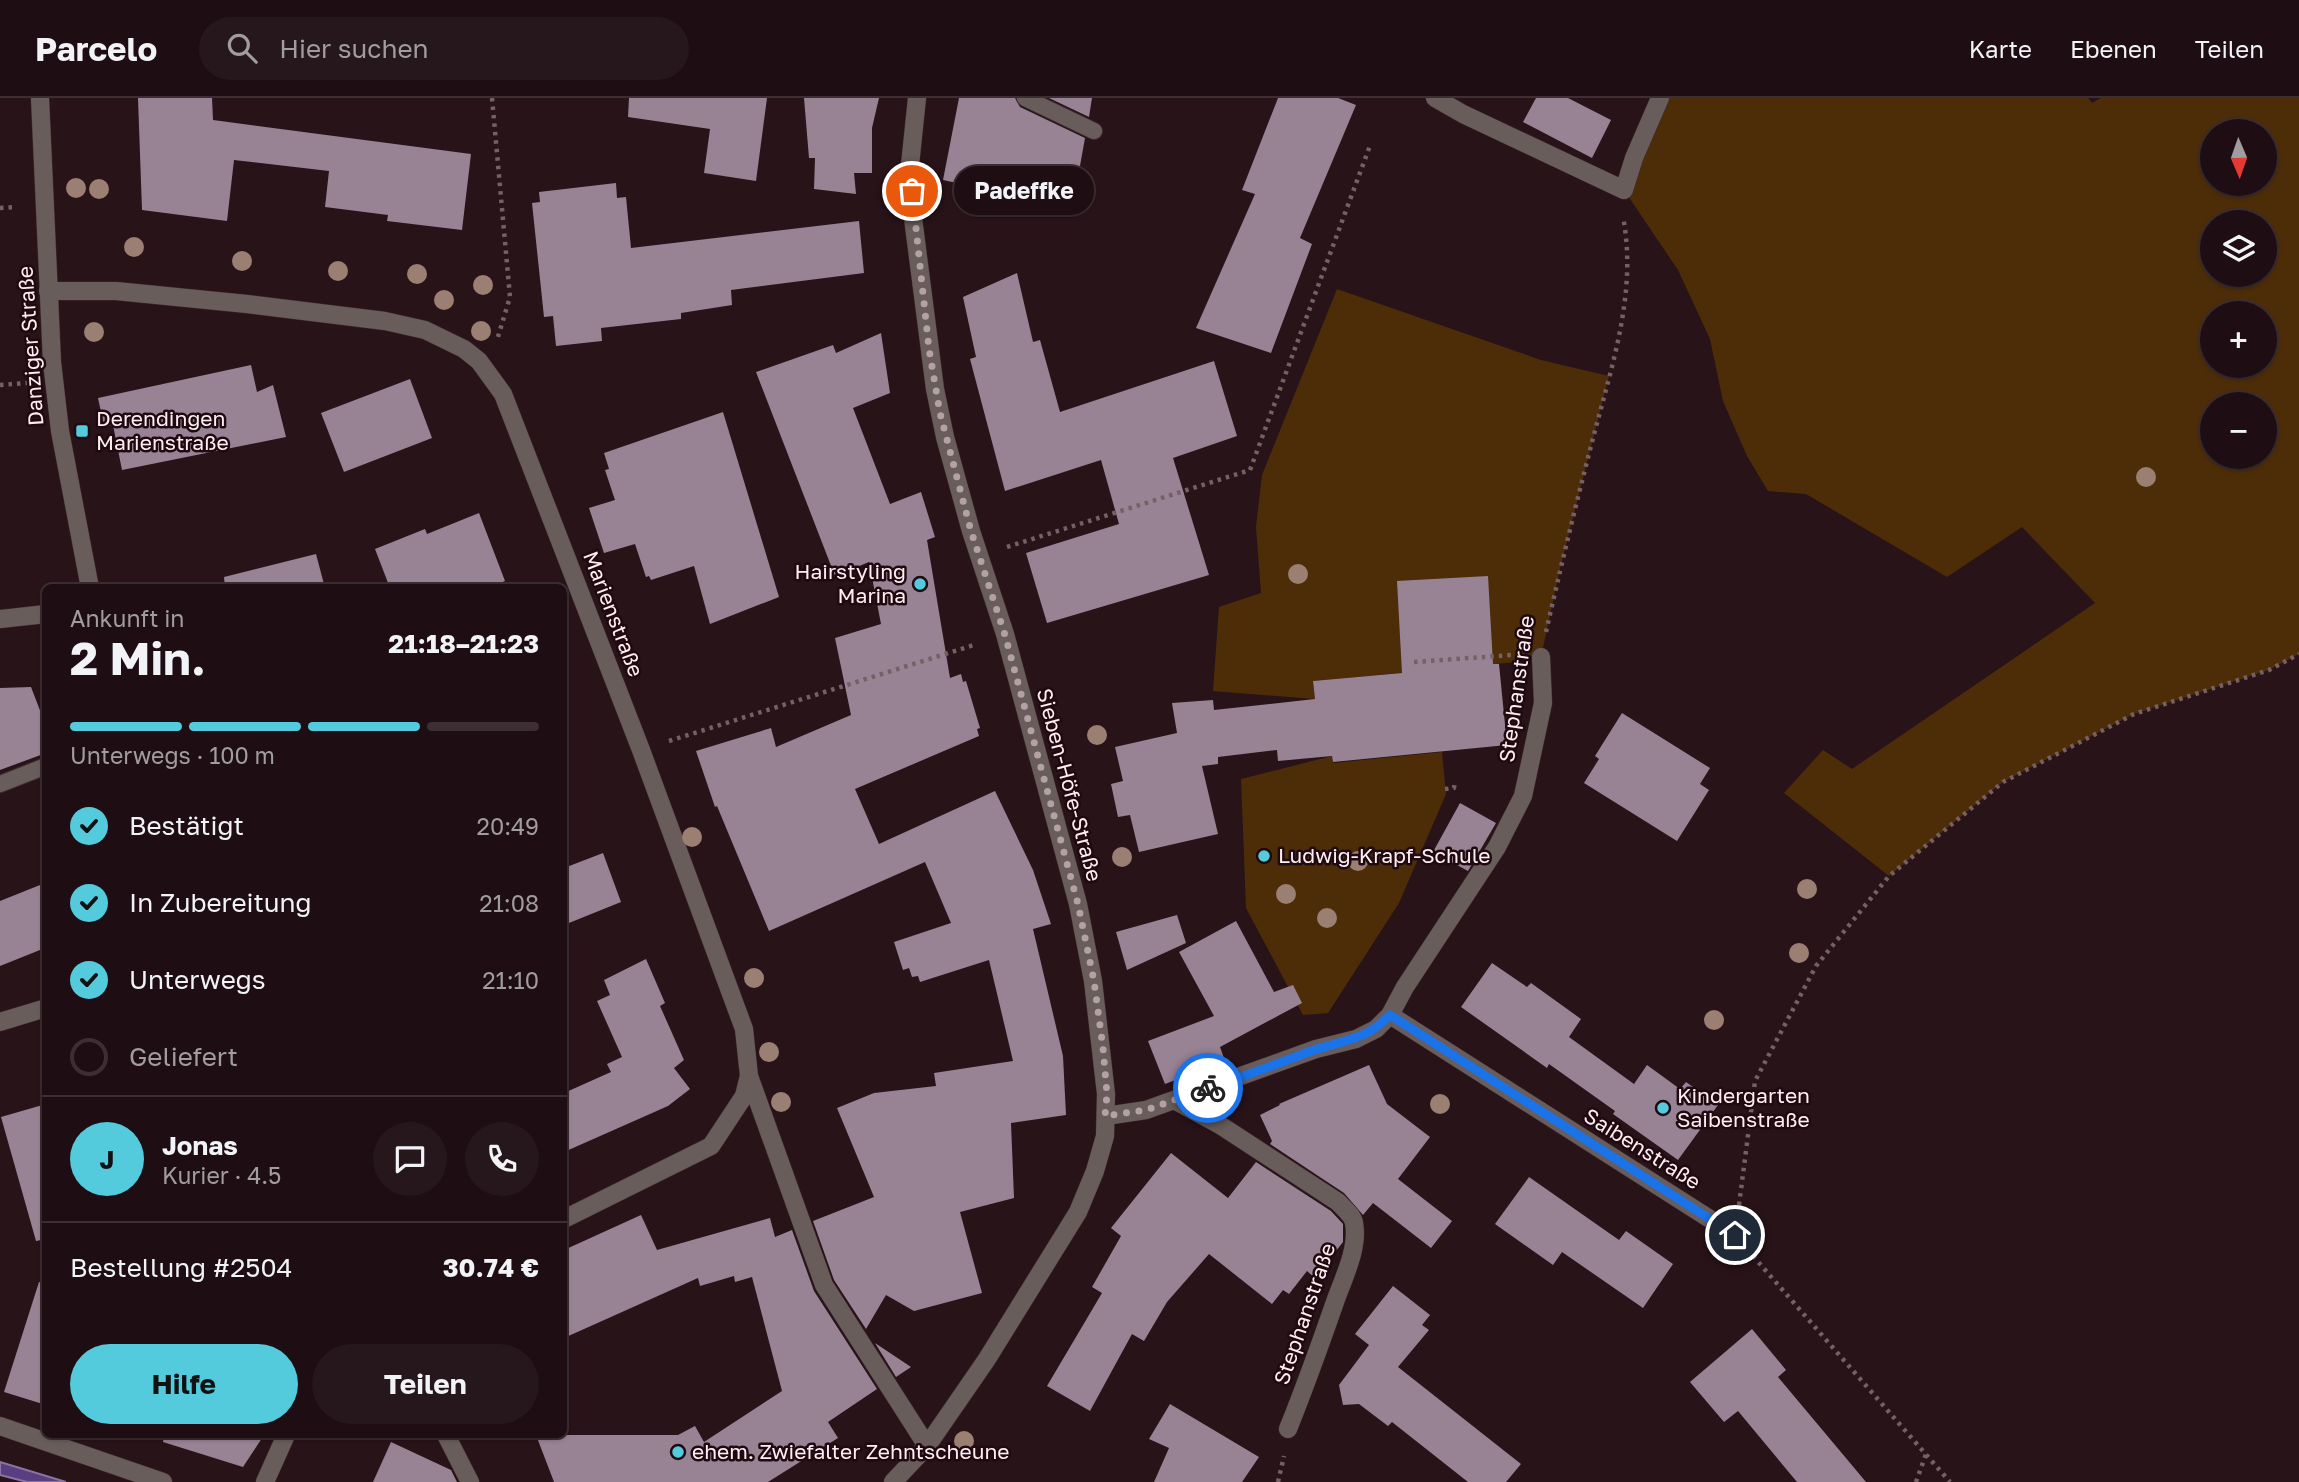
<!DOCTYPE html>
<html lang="de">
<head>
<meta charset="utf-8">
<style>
	:root { --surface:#1e0e13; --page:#26171c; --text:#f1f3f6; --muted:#a19ca0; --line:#3c2e33; --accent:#54cadd }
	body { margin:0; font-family:"Golos Text",sans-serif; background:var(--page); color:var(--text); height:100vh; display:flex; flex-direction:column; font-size:26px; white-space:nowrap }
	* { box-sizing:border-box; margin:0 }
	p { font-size:23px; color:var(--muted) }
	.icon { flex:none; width:38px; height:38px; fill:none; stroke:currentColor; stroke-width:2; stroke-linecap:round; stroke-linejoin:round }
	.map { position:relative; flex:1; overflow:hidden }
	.details { position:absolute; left:42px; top:486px; width:525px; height:854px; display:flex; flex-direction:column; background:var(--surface); border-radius:10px; box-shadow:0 2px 5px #0004,0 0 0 2px var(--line) }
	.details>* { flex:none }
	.needle { width:46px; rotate:178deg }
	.buttons { position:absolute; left:2200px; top:21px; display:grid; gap:14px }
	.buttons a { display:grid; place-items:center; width:77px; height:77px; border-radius:50%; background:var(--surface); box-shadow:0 2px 5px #0004,0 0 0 2px var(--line); font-size:35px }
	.pin { position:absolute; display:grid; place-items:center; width:60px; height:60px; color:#fff; margin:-30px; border:4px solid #fff; border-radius:50%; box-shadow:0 2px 7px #0007 }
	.courier { position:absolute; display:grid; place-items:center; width:70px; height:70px; margin:-35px; border:5px solid #1a73e8; border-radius:50%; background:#fff; color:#222; box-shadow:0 2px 9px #0007 }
	.bubble { position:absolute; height:49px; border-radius:24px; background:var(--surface); box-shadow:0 2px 5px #0004,0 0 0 2px var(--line); font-size:23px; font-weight:700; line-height:49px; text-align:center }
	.overview em { font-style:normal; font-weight:700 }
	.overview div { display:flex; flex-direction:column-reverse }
	.overview { display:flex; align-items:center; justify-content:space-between; height:119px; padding:0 28px }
	h1 { font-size:46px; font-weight:700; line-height:52px }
	.bar { display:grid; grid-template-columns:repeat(4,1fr); gap:10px 7px; align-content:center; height:84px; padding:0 28px }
	.bar i { height:9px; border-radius:5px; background:var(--line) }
	.bar .active { background:var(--accent) }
	.bar p { grid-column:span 4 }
	.line { display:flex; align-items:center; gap:18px; padding:0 28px; border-top:2px solid var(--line) }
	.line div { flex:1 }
	.round { display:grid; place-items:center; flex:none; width:74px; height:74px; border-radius:37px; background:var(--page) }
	ol { padding:0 28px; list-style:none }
	li { display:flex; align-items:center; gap:21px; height:77px }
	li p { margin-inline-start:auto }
	li .icon { padding:7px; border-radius:50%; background:var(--accent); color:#111; stroke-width:4 }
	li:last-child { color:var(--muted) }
	li i { width:38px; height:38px; border:4px solid var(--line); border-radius:50% }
	.action { display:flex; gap:14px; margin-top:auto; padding:14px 28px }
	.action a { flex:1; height:80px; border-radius:42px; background:var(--accent); color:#111; font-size:28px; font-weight:700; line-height:80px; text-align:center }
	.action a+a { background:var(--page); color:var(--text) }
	header { display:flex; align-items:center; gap:42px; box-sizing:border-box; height:98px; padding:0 35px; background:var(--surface); border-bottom:2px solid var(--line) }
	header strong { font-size:33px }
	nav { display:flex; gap:38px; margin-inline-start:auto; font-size:24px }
	.search { width:490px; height:63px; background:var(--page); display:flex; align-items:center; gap:18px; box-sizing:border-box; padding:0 24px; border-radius:38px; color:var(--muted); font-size:26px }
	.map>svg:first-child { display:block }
	.green { fill:#4d2d08; fill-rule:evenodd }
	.water { fill:#593f7f; stroke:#8a74a1; stroke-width:2 }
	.building { fill:#988395 }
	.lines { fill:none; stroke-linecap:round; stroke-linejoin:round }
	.service-casing { stroke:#422d33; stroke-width:18 }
	.minor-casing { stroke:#422d33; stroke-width:19 }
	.path { stroke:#746065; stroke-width:4.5; stroke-dasharray:3.5 5; stroke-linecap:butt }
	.service { stroke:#695d5b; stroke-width:16 }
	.minor { stroke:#695d5b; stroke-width:18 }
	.tree { fill:#9b7f72 }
	.done { stroke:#b3a1a5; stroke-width:7; stroke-dasharray:0 12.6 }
	.route { stroke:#1a73e8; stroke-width:9 }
	.poi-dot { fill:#54cadd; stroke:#1e0a10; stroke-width:2.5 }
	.labels { text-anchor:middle; stroke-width:5; stroke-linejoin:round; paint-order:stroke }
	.street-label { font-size:21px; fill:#feeef1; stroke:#1e0a10 }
	.poi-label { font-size:21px; fill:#feeef1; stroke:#1e0a10; text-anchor:start }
</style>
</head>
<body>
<header>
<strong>Parcelo</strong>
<div class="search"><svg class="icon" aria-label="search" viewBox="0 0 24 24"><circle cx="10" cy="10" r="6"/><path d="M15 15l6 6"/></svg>Hier suchen</div>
<nav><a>Karte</a><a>Ebenen</a><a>Teilen</a></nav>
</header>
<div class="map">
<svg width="2299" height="1384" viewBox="0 0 2299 1384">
	<rect width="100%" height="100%" fill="#281319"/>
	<!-- green -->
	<path class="green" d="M1660,0h428l4,5 9,-5h198v556l-30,16 -135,44 -131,68 -114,94 -105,-83 39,-43 29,19 243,-166 -73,-76 -75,50 -141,-83 -38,-3 -21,-35 -24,-55 -13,-62 -32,-69 -54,-80zM2212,33h52v53h-52zM2212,124h52v53h-52zM2212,215h52v53h-52zM2212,306h52v53h-52z
		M1337,191l204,71 68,16 -49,193 -19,88 -12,-1 -12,6 -204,19 2,18 -102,-8 6,-84 42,-14 -5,-66 6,-52z
		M1442,654l4,42 -47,109 -71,110 -25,2 -57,-107 -5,-129 91,-23 1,7z"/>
	<!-- water -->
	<path class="water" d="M0,1364l66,20h-39l-27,-7z"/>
	<!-- building -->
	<path class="building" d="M138,0h74l1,22 258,34 -9,76 -75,-9 1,-6 -63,-8 4,-36 -95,-11 -7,61 -85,-11z
		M629,0h138l-11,83 -52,-8 6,-44 -82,-12z
		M804,0h75l-7,30v45h-18l2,21 -42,-5 1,-31h-6z
		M959,0h56l5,9 65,31 -12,67 -75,-13 -55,-12z
		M1049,0h43l-3,19z
		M1278,0h60l18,7 -56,133 12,6 -41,109 -75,-25 59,-134 -13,-4z
		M1536,0h32l43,22 -19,38 -69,-36z
		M616,85l1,15 9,-1 5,51 228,-27 5,52 -133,17 1,15 -51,8v6l-80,9 1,13 -46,5 -3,-30 -9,1 -12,-114 8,-1 -1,-10z
		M1017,175l16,69 7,-2 20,72 154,-51 23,75 -64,22 36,117 -162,48 -21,-70 93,-29 -18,-64 -96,31 -35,-132 6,-2 -13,-60z
		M881,235l9,60 -37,15 37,96 31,-12 14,45 -8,3 23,138 11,-4 2,8 3,-1 14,47 -3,1 2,7 -124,53 24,55 116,-53 38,79 18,54 -18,5 30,127 3,59 -55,8 3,75 -54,14 22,81 -68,18 -28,-16 -20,34 -32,-49 -21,-59 61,-24 -37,-89 37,-15 62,-7 -2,-13 79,-12 -24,-101 -69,22 -2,-6 -6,1 -3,-9 -6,2 -9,-28 57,-19 -26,-61 -156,69 -52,-125 -2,1 -19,-56 75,-23 5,19 75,-32 -16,-77 46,-14 -12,-62 -34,14 -79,-204 77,-27 3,8z
		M251,267l6,27 16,-7 13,52 -164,33 -9,-45 -9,1 -6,-28z
		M410,281l22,59 -88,34 -23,-59z
		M723,314l56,185 -69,27 -16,-58 -43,14 -2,-4 -3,1 -11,-33 -31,9 -15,-45 26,-8 -10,-30 4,-1 -5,-16z
		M479,415l26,68 -17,7h-98l-15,-39 50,-20 2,5z
		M316,456l9,34h-100l-1,-11z
		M1488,478l5,88h6l8,81 -174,17 -1,-6 -54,5 -1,-11 -59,7v7l-16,2 16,68 -79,18 -9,-37 -12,2 -7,-33 12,-3 -8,-34 62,-14 -5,-30 41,-3 1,10 101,-11 -2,-18 89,-8 -5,-92z
		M31,589l15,39v27l-46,17v-82z
		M1622,615l88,55 -10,16 9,6 -32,51 -93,-58 15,-24 -4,-3z
		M1460,705l36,20 -28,48 -35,-19z
		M603,755l18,49 -57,23v-57z
		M45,785v65l-45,18v-65z
		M1177,817l9,28 -59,27 -11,-38z
		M1236,823l38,71 19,-7 9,18 -82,44 5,14 -60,23 -17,-43 66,-25 -35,-64z
		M646,861l19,44 -5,3 24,54 -10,8 16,21 -22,17 -104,46v-59l47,-21 -4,-8 15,-7 -25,-56 13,-6 -6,-15z
		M1492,865l35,24 4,-4 50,36 -12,18 65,47 13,-19 33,24 6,-7 32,23 -40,55 -65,-46 2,-3 -66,-47 -2,4 -86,-61z
		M1369,967l18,39 43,33 -32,42 54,42 -21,27 -58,-45 -10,12 -19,-22 -74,-49 2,-3 -12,-26 20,-10 -1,-1z
		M46,1006v135l-10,2 -35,-124z
		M1171,1055l57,45 28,-36 75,49 12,13v18l-28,36 -8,-7 -18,23 -6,-4 -11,14 -63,-50 -42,48 -23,39 -12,-7 -42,77 -43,-25 55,-93 -10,-6 29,-51 -10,-8z
		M1529,1079l90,63 7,-9 47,33 -30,44 -81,-56 -9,13 -58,-41z
		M641,1117l16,35 113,-32 5,19 17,-7 22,61 63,98 -49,33 10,16 -70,44h-214l-18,-47h142l17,-9 9,16 78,-51 -30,-114 -17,5 -1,-6 -34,10 -2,-8 -134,60v-88z
		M39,1184l7,1v122l-42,-13z
		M1393,1188l37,29 -8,10 7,5 -31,37 123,97 -15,18h-38l-76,-60 -4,4 -29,-22 -16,1 -4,-20 30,-40 -14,-11z
		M1752,1231l34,41 -8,7 88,105h-69l-59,-71 -14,11 -34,-40z
		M875,1245l36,24 -15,10z
		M1170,1306l89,53 -17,25h-88l15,-34 -20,-9z
		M164,1337h100l-21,32 -80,-25z
		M391,1344l60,28 6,12h-84z"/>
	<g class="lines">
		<!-- service casing -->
		<g class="service-casing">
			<path id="service" d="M1025,0l69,33
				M0,686l46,-18"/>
		</g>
		<!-- minor casing -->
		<g class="minor-casing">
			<path id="minor" d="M40,0l12,264 8,69 30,157
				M1435,0l28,16 161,76 10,-32 26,-60
				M48,193h68l131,13 138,17 40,9 39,19 15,12 24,33 138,356 103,279 5,47 -5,20 -33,50 -147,73
				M0,521l46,-5
				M1390,917l345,220
				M0,924l46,-14
				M749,978l75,209 103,161
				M1174,1002l46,25 118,77c5,6 15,13 16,21 5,25 -11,56 -19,79 -15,43 -30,85 -47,127
				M1106,1018l40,-6 170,-61 40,-10 20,-10 14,-14 15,-28 92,-140 26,-51 20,-93 -2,-46
				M0,1328l163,56
				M446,1337l24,47
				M265,1384l21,-47
				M893,1384l34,-36 60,-87 91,-147 17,-41 10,-35 1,-42 -13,-113 -15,-77 -73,-270 -34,-103 -26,-94 -10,-48 -22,-171 -3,-53 7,-67"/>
		</g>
		<!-- path -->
		<path class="path" d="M492,0l18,199 -13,43
			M0,110l17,-1
			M0,287l27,-2
			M1007,449l243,-77 121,-327
			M1546,534c14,-62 29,-124 45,-186 19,-75 47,-152 32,-229
			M1414,564l98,-7
			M669,643l308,-97
			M1445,691l9,-1 1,-7
			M1739,1107l16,-124 61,-115 73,-90 114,-94 131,-68 135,-44 30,-16
			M1753,1158l197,226
			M1278,1384l6,-26
			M1916,1384l10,-28"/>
		<!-- service -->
		<use href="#service" class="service"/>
		<!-- minor -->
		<use href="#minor" class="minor"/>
	</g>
	<!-- trees -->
	<g class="tree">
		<circle cx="76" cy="90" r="10"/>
		<circle cx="99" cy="91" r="10"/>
		<circle cx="134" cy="149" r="10"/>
		<circle cx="242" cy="163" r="10"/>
		<circle cx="338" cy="173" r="10"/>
		<circle cx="417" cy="176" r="10"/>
		<circle cx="483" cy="187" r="10"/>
		<circle cx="444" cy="202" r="10"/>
		<circle cx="481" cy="233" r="10"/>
		<circle cx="94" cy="234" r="10"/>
		<circle cx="2146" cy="379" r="10"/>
		<circle cx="1298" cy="476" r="10"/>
		<circle cx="1097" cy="637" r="10"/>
		<circle cx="692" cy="739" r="10"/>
		<circle cx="1122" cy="759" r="10"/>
		<circle cx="1358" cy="763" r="10"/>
		<circle cx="1807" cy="791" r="10"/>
		<circle cx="1286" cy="796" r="10"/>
		<circle cx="1327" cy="820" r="10"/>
		<circle cx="1799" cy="855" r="10"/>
		<circle cx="754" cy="880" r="10"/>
		<circle cx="1714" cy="922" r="10"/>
		<circle cx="769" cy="954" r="10"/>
		<circle cx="781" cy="1004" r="10"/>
		<circle cx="1440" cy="1006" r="10"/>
		<circle cx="964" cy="1343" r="10"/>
	</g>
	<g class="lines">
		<!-- done -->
		<path class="done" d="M912,93l17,158 11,64 31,118 34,104 73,269 16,77 9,67 4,46 -2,22 41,-6 62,-22"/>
		<!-- route -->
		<path class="route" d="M1208,990c35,-11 69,-24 103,-37 32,-11 54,-10 79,-36l345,220"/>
	</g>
	<!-- markers -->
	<g class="poi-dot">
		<rect x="75" y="326" width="14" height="14" rx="3.5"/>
		<circle cx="920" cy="486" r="7"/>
		<circle cx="1264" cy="758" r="7"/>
		<circle cx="1663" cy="1010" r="7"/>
		<circle cx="678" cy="1354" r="7"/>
	</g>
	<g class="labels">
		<!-- street labels -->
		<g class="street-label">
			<text transform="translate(31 248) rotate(-94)" y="7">Danziger Straße</text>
			<text transform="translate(613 516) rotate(69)" y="7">Marienstraße</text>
			<text transform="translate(1517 591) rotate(-82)" y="7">Stephanstraße</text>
			<text transform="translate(1069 687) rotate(75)" y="7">Sieben-Höfe-Straße</text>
			<text transform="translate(1642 1051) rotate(32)" y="7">Saibenstraße</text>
			<text transform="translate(1305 1216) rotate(-71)" y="7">Stephanstraße</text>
		</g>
		<!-- poi labels -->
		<g class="poi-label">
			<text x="96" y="328">Derendingen<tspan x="96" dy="24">Marienstraße</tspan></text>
			<text x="906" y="481" text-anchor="end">Hairstyling<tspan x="906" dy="24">Marina</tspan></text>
			<text x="1278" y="765">Ludwig-Krapf-Schule</text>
			<text x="1677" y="1005">Kindergarten<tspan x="1677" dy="24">Saibenstraße</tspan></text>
			<text x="692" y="1361">ehem. Zwiefalter Zehntscheune</text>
		</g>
	</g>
</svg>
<div class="buttons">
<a><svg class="needle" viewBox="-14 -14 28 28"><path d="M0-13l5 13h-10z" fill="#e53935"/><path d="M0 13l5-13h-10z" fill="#a19ca0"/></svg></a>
<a><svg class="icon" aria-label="layers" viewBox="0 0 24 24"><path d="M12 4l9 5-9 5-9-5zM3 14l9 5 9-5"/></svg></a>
<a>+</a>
<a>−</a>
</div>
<div class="pin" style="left:912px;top:93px;background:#ea580c"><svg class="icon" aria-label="bag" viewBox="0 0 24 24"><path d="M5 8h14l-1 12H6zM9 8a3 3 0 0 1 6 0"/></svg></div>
<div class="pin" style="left:1735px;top:1137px;background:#1f2937"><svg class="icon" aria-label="home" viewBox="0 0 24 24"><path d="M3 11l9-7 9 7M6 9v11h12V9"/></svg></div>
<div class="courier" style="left:1208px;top:990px"><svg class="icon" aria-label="bike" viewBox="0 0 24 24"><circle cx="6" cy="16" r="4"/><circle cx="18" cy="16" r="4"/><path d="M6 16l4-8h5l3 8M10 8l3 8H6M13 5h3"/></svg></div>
<div class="bubble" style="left:954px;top:68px;width:140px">Padeffke</div>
<section class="details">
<div class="overview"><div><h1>2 Min.</h1><p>Ankunft in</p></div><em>21:18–21:23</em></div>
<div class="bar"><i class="active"></i><i class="active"></i><i class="active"></i><i></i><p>Unterwegs · 100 m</p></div>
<ol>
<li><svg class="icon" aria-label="check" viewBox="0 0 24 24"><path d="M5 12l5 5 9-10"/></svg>Bestätigt<p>20:49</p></li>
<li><svg class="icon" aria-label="check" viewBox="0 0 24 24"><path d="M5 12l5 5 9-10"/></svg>In Zubereitung<p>21:08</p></li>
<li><svg class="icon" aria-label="check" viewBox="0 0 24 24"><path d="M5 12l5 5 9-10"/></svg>Unterwegs<p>21:10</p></li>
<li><i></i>Geliefert</li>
</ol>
<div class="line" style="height:126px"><b class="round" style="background:var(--accent);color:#111">J</b><div><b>Jonas</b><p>Kurier · 4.5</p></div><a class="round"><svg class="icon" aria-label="chat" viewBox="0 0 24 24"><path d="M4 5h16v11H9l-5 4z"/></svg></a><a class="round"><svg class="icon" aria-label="phone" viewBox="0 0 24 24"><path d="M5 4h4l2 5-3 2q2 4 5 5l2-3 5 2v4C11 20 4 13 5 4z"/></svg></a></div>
<div class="line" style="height:91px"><div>Bestellung #2504</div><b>30.74 €</b></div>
<div class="action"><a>Hilfe</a><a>Teilen</a></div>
</section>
</div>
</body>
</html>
